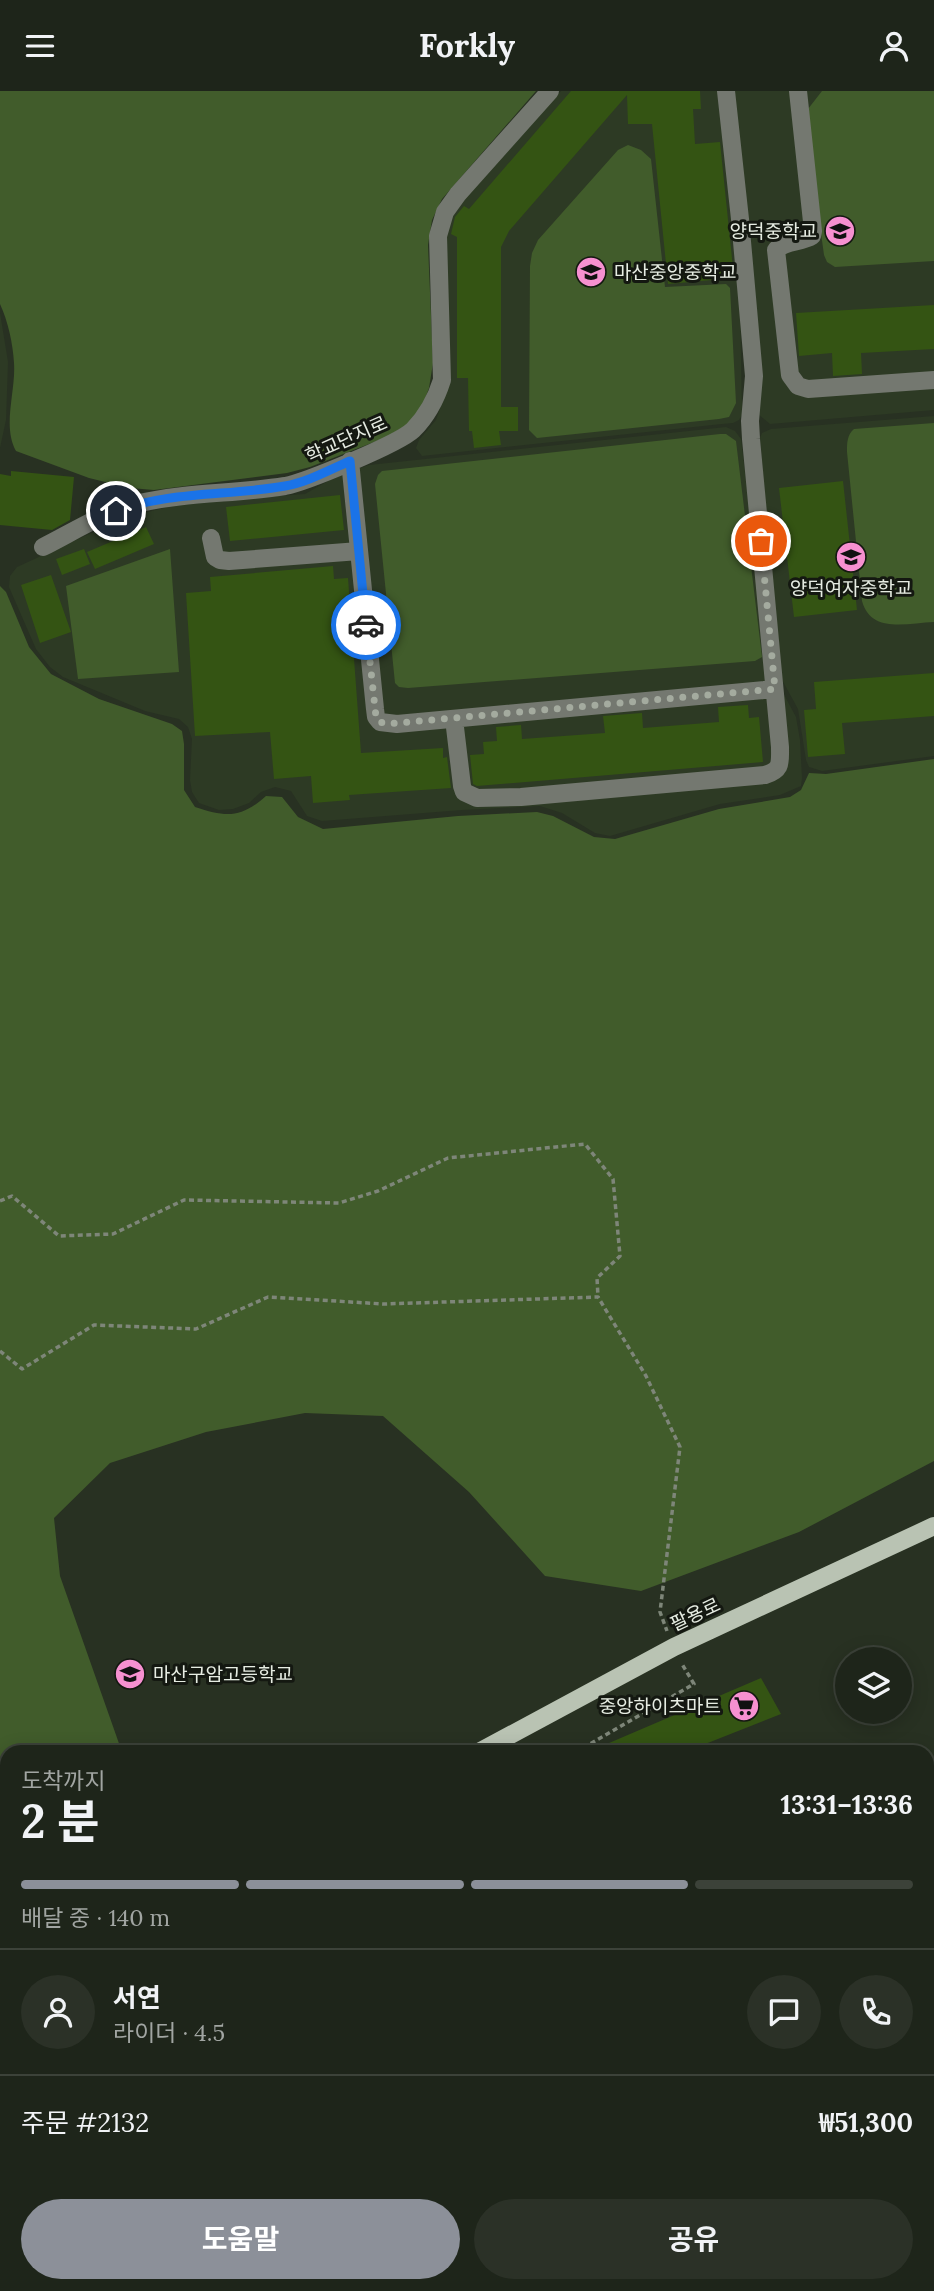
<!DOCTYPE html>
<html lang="ko">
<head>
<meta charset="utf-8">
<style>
	:root { --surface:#1e251a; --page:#2b3127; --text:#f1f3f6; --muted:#a1a5a2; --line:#3c4239; --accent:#8c9099 }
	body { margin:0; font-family:Lora,"Noto Sans KR",serif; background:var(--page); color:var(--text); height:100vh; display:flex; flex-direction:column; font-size:26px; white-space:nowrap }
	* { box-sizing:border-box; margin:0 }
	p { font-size:23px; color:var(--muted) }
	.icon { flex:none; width:38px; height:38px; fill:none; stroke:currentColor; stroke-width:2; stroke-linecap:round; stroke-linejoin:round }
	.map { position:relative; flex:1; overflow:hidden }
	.details { position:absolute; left:0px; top:1654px; width:934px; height:548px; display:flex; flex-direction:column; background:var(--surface); border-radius:21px 21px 0 0; box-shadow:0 4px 18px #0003,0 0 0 2px var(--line) }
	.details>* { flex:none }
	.buttons { position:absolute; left:835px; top:1556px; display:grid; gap:14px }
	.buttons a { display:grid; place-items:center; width:77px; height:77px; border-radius:50%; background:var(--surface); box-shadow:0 4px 18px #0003,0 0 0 2px var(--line); font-size:35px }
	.pin { position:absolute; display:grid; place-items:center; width:60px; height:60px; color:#fff; margin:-30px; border:4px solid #fff; border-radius:50%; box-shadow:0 2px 7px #0007 }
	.courier { position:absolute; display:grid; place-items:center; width:70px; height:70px; margin:-35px; border:5px solid #1a73e8; border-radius:50%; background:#fff; color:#222; box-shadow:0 2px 9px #0007 }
	.head em { font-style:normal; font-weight:700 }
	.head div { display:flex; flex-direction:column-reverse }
	.head { display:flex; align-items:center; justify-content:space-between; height:119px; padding:0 21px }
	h1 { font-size:46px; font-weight:700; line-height:52px }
	.bar { display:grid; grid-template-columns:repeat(4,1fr); gap:10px 7px; align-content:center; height:84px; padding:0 21px }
	.bar i { height:9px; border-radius:5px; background:var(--line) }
	.bar .on { background:var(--accent) }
	.bar p { grid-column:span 4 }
	.line { display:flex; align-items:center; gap:18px; padding:0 21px; border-top:2px solid var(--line) }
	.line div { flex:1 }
	.round { display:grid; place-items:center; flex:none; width:74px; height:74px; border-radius:37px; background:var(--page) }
	.action { display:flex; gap:14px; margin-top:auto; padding:14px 21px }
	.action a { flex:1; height:80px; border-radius:42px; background:var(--accent); color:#fff; font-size:28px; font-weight:700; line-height:80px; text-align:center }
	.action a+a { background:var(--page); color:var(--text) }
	header { display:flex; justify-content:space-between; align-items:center; height:91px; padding:0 21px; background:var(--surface); font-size:32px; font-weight:700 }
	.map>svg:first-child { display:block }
	.built { fill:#2d3a24 }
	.green { fill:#415c2b }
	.building { fill:#345413 }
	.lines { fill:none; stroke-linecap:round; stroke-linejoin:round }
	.path { stroke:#7e8679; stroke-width:3.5; stroke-dasharray:5 3.5; stroke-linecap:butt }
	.minor { stroke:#747870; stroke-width:18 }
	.major { stroke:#b9c3b3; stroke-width:18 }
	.highway { stroke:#d5e0cd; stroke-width:21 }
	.rail-casing { stroke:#bec5ba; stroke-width:8 }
	.rail { stroke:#141811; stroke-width:5; stroke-dasharray:16; stroke-linecap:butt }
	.done { stroke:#a4ab9f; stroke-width:7; stroke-dasharray:0 12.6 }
	.route { stroke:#1a73e8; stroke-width:9 }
	.labels { text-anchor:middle; stroke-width:6; stroke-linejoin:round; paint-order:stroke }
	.poi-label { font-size:19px; fill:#e6ece2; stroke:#141811; text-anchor:end }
	.street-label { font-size:19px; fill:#e6ece2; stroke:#141811 }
</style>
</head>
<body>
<header><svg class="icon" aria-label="menu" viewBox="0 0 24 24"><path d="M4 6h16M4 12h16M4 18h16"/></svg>Forkly<svg class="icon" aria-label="person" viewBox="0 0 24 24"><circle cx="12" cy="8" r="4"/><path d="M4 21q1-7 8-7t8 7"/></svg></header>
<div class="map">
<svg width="934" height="2200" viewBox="0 0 934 2200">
	<rect width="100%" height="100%" fill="#283122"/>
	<!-- built -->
	<path class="built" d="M561,0h157l22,211 2,113 -3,5 -6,3 -11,1 -300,32 -6,-8 3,-8 17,-20 10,-29 -1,-163 12,-24z
		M731,0h203v319l-164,14 -12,-10z
		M0,222l8,49 -2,58 -6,28z
		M934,325v340l-112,15 -13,-4 -3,-7 -8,-51 -17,-31 -21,-240 2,-5 9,-4z
		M726,336l9,4 6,8 25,217 2,9 28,52 4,23 2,38 -1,8 -21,9 -60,9 -110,32 -15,-3 -33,-20 -22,-7 -78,4 -140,11 -15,-5 -16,-25 -16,-4 -14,5 -12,11 -16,6 -14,1 -20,-7 -7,-11 -2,-12 2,-41 -4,-12 -9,-8 -34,-8 -82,-34 -13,-10 -14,-18 -27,-62 1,-11 7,-9 105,-48 37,-10 38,-7 108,-8 32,-18 32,-11z"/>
	<!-- green -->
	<path class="green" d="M0,0h536l-94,108 -10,21 -4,25 5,118 -4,25 -7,19 -14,17 -21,13 -77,30 -23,6 -133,17 -24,-2 -41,-10 -73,-27c-14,-25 0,-60 -2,-88 -1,-19 -6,-42 -14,-59z
		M822,0h112v170l-99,6 -8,-5 -3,-7 -19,-137 3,-9z
		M628,54l13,5 10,9 14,128 61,-3 4,4 6,115 -7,14 -10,2 -182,19 -8,-8 1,-164 2,-13 6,-13 80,-90z
		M934,332v199c-27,1 -63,12 -72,-21l-15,-149c0,-9 0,-17 7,-23z
		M720,343h6l10,7 26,216 -7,4 -347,27 -9,-1 -4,-4 -20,-199 3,-9 4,-4z
		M170,458l9,123 -101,7 -12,-93z
		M0,495l6,6 23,55 22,27 48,25 73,25 10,7 2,13v46l11,17c31,10 45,12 71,-11l16,1 16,20 25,12 135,-13 79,-4 16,4 41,21 21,2 104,-30 71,-12 11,-7 8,-17 17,1 108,-15v702l-135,71 -158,59 -96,-15 -76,-84 -86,-76 -78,-3 -99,19 -96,31 -56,55 6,58 62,176h-115v146l-7,2z
		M58,2195v-1l114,1 -17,5h-99z"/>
	<!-- building -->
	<path class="building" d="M571,0h129l1,18h-8l2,35 25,-2 14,136 -66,6 -16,-160h-24l-1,-29 -118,136 -8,16v160h17v24h-19l2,14 -27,3 -2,-17h-3l-1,-53h-11v-141l-6,-3 4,-17 9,-11 5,3z
		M934,214v44l-73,4 1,21 -29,2 -1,-23 -33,3 -3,-43z
		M11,380l63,6 -4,43 -18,10 -52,-5v-51l11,2z
		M843,390l14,129 -63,7 -15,-129z
		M340,404l4,35 -114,11 -4,-34z
		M146,436l8,17 -59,25 -8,-17z
		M84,458l6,15 -28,11 -6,-16z
		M333,475l1,13 14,-1 13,175 82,-5v10l4,-1 4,31 -102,7 1,5 -37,3 -2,-27 -37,3 -4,-47 -75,4 -9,-143 25,-2 -1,-14z
		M51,484l20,57 -31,11 -19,-58z
		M934,582v43l-92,7 3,31 -37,3 -4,-47 12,-1 -2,-27z
		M748,614l1,13 10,-1 4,45 -286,24 -4,-2 -3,-29 14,-1 -1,-12 14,-1 -1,-14 25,-2 1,14 83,-6 -2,-17 39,-3 1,15 76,-6 -1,-15z
		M761,1587l20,36 -96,38h-97z"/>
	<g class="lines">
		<!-- path -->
		<path class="path" d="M0,1110l12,-5 47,40 54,-2 71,-34 155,3 39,-12 70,-33 137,-14 28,35 7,77 -23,22 1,19
			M0,1260l22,18 72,-44 102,4 72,-32 116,7 214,-7 48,79 34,71 -20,165 7,19
			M576,1661l118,-68 -12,-20"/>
		<!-- minor -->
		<path class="minor" d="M798,0l15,140 -1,5c-11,7 -27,4 -36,14l14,125 8,11 10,3 126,-9
			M350,370l25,248 1,8 4,5 17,2 377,-35
			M211,447l4,19 5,3 9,1 130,-10
			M43,456c30,-15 61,-35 93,-43 49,-12 100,-10 149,-18 21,-4 113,-42 128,-56 14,-14 23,-31 29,-50l-4,-144 7,-24 13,-18 92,-103
			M454,628l8,67 2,6 13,6 44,-1 244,-22c17,-5 15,-12 15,-28l-29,-308 -1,-18 4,-45 -14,-157 -14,-128
			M0,1954l7,-12
			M928,2157l6,-2
			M797,2200l18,-6"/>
		<!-- major -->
		<path class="major" d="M479,1661l195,-105 260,-121
			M0,1854l7,-1
			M928,1988l6,-2
			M928,2042l6,-2
			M278,2200l17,-6
			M408,2200l17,-6"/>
		<!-- highway -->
		<path class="highway" d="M0,2067l7,-17
			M8,2200l1,-6"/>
		<!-- rail casing -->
		<g class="rail-casing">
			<path id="rail" d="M928,2079l6,-2
				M928,2093l6,-2
				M536,2200l18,-6
				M578,2200l17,-6"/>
		</g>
		<!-- rail -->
		<use href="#rail" class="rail"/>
	</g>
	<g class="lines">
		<!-- done -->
		<path class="done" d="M366,534l10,92 4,5 7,2 388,-35 -14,-148"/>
		<!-- route -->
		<path class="route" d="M116,420c54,-20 113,-15 169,-25 23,-4 44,-16 65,-25l16,164"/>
	</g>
	<!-- icons -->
	<defs>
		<g id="school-disc" transform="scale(1.575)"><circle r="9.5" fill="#f690d0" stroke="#141811"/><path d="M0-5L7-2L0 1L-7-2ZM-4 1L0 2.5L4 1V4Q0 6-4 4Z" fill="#111"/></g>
		<g id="supermarket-disc" transform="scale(1.575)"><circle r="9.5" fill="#f690d0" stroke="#141811"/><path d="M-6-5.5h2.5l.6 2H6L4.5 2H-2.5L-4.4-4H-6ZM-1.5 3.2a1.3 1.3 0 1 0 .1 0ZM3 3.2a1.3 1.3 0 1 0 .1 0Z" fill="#111"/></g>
	</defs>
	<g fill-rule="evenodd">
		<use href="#school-disc" x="840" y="140"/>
		<use href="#school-disc" x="591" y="181"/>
		<use href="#school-disc" x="851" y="466"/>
		<use href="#school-disc" x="130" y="1583"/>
		<use href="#supermarket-disc" x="744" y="1615"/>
	</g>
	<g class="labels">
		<!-- poi labels -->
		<g class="poi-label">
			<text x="817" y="147">양덕중학교</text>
			<text x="614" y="188" text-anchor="start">마산중앙중학교</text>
			<text x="851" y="504" text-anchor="middle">양덕여자중학교</text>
			<text x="153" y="1590" text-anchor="start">마산구암고등학교</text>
			<text x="721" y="1622">중앙하이츠마트</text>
		</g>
		<!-- street labels -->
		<g class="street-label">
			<text transform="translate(346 348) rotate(-24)" y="7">학교단지로</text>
			<text transform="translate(695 1523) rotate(-25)" y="7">팔용로</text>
		</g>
	</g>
</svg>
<div class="buttons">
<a><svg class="icon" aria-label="layers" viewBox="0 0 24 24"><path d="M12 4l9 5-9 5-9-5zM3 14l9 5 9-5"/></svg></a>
</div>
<div class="pin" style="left:761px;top:450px;background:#ea580c"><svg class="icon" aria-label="bag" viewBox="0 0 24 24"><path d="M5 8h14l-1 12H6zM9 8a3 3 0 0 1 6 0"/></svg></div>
<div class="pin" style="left:116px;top:420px;background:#1f2937"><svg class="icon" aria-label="home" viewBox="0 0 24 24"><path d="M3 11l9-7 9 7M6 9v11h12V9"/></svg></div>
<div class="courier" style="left:366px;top:534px"><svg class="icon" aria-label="car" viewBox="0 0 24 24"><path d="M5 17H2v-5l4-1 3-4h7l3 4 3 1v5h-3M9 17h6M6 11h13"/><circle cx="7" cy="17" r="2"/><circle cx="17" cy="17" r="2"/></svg></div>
<section class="details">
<div class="head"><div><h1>2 분</h1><p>도착까지</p></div><em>13:31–13:36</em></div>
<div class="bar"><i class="on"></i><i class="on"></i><i class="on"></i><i></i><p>배달 중 · 140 m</p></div>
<div class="line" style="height:126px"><a class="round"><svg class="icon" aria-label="person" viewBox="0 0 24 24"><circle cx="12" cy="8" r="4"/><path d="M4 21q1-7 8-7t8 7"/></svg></a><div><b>서연</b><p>라이더 · 4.5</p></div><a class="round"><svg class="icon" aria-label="chat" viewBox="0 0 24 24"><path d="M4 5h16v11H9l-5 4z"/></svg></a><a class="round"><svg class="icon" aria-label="phone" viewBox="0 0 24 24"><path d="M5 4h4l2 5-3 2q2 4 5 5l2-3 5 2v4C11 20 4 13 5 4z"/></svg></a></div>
<div class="line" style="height:91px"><div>주문 #2132</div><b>₩51,300</b></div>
<div class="action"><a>도움말</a><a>공유</a></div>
</section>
</div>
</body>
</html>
